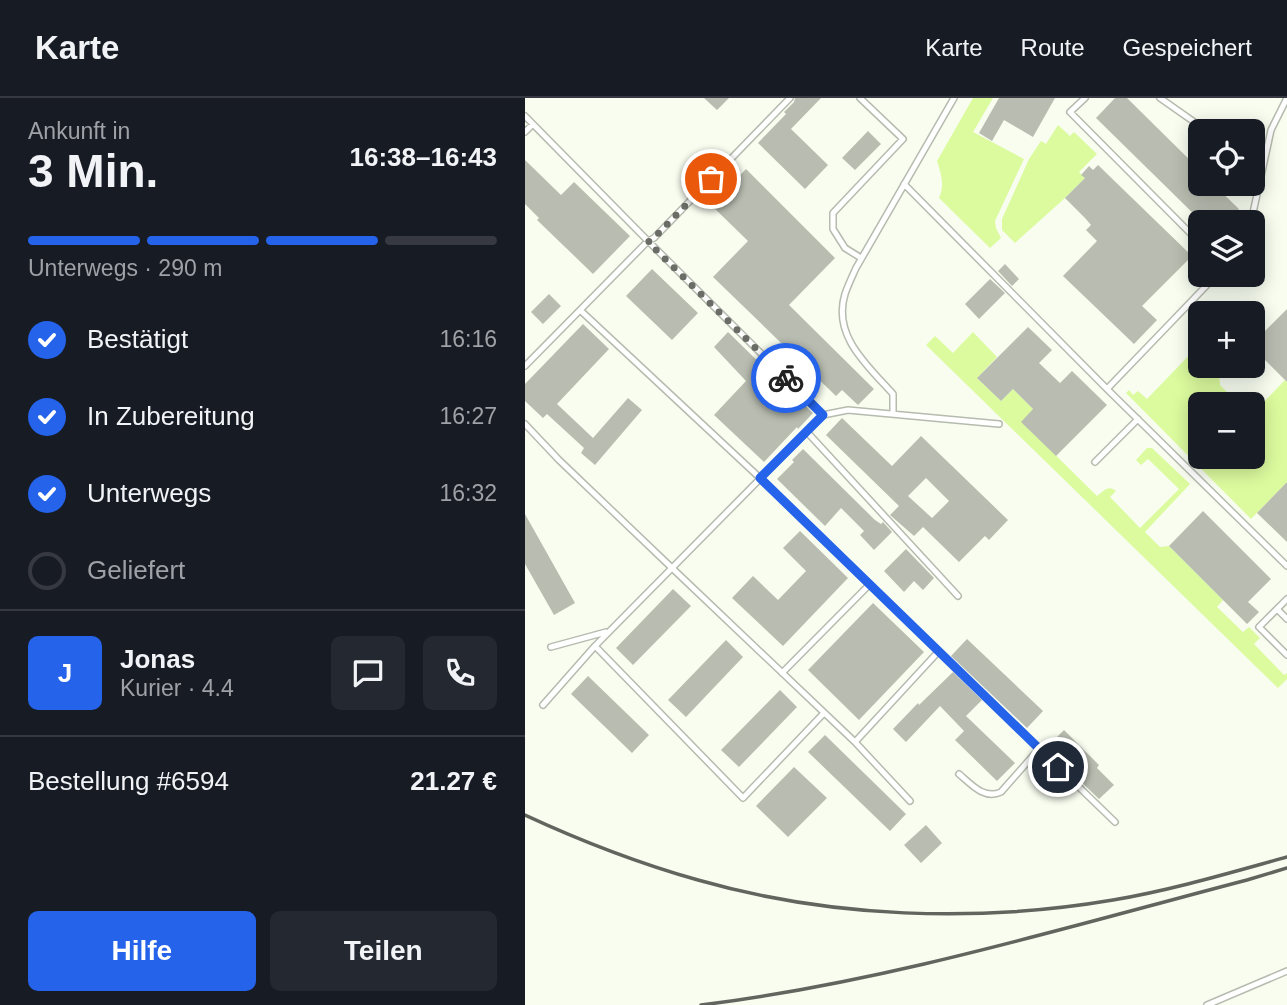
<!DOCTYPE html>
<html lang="de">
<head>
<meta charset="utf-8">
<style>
	:root { --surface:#171b24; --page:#242831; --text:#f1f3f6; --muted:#9ea1a6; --line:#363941; --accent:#2563eb }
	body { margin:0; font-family:Arial,sans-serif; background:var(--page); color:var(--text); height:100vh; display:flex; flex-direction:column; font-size:26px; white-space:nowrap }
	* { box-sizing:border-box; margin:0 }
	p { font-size:23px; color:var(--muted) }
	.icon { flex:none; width:38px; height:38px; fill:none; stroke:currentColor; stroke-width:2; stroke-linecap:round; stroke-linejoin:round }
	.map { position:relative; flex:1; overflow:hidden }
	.sheet { display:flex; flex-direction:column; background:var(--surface); width:525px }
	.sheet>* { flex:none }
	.controls { position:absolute; left:663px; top:21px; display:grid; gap:14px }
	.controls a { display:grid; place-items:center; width:77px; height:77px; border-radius:10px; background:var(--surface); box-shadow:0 4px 18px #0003; font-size:35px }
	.pin { position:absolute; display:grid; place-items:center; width:60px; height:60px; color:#fff; margin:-30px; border:4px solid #fff; border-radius:50%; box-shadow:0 2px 7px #0007 }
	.courier { position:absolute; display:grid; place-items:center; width:70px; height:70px; margin:-35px; border:5px solid #2563eb; border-radius:50%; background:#fff; color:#222; box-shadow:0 2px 9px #0007 }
	.overview em { font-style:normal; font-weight:600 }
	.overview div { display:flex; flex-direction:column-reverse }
	.overview { display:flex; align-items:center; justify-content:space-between; height:119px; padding:0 28px }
	h1 { font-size:46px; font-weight:600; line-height:52px }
	.bar { display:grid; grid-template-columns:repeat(4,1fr); gap:10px 7px; align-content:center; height:84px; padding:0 28px }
	.bar i { height:9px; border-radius:5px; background:var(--line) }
	.bar .on { background:var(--accent) }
	.bar p { grid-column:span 4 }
	.line { display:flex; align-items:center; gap:18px; padding:0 28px; border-top:2px solid var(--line) }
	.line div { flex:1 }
	.round { display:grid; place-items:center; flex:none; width:74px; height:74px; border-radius:10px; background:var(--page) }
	ol { padding:0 28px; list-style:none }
	li { display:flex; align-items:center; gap:21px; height:77px }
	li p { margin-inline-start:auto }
	li .icon { padding:7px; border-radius:50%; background:var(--accent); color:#fff; stroke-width:4 }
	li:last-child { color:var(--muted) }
	li i { width:38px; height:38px; border:4px solid var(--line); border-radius:50% }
	.button { display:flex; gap:14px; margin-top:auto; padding:14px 28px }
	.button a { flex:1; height:80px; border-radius:10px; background:var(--accent); color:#fff; font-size:28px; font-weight:600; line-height:80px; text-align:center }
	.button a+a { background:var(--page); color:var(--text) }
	header { display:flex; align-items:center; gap:42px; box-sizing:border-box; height:98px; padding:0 35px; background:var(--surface); border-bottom:2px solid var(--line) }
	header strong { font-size:33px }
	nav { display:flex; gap:38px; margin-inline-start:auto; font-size:24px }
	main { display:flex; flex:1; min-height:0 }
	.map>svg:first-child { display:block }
	.green { fill:#dcfb9e }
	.building { fill:#b9bdb1; fill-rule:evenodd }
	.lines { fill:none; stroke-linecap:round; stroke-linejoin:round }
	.lane-casing { stroke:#b6bbaf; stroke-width:8 }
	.lane { stroke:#fff; stroke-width:5 }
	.rail { stroke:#62655e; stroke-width:3.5 }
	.done { stroke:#6a6c65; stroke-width:7; stroke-dasharray:0 12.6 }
	.route { stroke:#2563eb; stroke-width:9 }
</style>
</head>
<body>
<header>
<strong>Karte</strong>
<nav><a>Karte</a><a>Route</a><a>Gespeichert</a></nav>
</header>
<main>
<section class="sheet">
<div class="overview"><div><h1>3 Min.</h1><p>Ankunft in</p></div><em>16:38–16:43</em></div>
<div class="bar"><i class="on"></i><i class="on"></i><i class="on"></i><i></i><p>Unterwegs · 290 m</p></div>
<ol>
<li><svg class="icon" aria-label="check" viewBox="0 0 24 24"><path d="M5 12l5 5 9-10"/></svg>Bestätigt<p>16:16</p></li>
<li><svg class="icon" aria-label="check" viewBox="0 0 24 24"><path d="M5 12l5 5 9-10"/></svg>In Zubereitung<p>16:27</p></li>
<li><svg class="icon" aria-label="check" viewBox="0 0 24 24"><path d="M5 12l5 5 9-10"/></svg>Unterwegs<p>16:32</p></li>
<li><i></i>Geliefert</li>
</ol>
<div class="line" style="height:126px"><b class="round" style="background:var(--accent);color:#fff">J</b><div><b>Jonas</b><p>Kurier · 4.4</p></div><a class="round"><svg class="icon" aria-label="chat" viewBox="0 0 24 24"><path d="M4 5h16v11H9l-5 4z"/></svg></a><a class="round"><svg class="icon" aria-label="phone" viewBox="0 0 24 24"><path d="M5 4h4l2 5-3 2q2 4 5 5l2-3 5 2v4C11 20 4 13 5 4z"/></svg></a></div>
<div class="line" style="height:91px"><div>Bestellung #6594</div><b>21.27 €</b></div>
<div class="button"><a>Hilfe</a><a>Teilen</a></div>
</section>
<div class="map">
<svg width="762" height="907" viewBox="0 0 762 907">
	<rect width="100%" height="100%" fill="#f8fdf0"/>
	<!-- green -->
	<path class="green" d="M448,0h20l-20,34 51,27 -29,62 1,7 5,10 -11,10 -51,-50c6,-13 2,-24 -2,-37z
		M533,27l12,11 4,-4 23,22 -18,18 6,6 -20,20 -50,45 -13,-13v-11l27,-60 12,-18 5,3z
		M448,234l24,25 -20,21 24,23 12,-12 20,20 -11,13 75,74c6,-4 11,-12 19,-5l-6,6 30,31 39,-39 -31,-30 -7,6 -5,-5 11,-12h5l38,36 -45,48 15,15 9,-1 54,54 -6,7 26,25 6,-5 11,11 -6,6 30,31 3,-2v6l-9,9 -352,-343 9,-9 18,17z
		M672,249l3,6 1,13h12l6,6 1,13 19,19h-38v53h52v-44l32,-33 2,2v100l-36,37 -125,-126 3,-3 4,5 5,-4 9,8z"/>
	<!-- building -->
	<path class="building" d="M179,0h25l-12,12z
		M270,0h26l-30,31 37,36 -23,24 -47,-46 28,-29 -2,-2 10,-10z
		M474,0h56l-22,39 -29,-17 -12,21 -13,-8z
		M590,0h12l74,73v13h12l26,25 -13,13h-24l-106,-104z
		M343,33l13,13 -26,26 -13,-12z
		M0,62l36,35 13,-13 56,54 -37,38 -56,-54 2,-2 -14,-14z
		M573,67l94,91 -50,50 15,14 -23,24 -71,-68 34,-35 -11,-11 5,-5 -6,-7 -20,-20 20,-20 -4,-3 8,-9 4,4z
		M221,71l89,89 -46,47 85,84 -16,16 -16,-15 -6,6 -123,-119 35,-36 -37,-36z
		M480,166l14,15 -7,7 -14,-15z
		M127,171l46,44 -26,27 -46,-44z
		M465,181l15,14 -26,26 -14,-15z
		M24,196l12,12 -18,18 -12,-12z
		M762,211v73l-34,-34v-5z
		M58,226l26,25 -52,55 36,34 35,-40 14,12 -47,55 -14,-12 3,-5 -37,-34 -4,4 -18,-17v-17z
		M503,229l24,23 -13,13 21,20 12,-12 35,34 -51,51 -35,-34 12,-13 -20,-20 -12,12 -24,-23z
		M203,234l53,52 1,-1 31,30 -15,16 -1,-2 -33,35 -50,-47 32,-34 -32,-34z
		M317,320l50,48 29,-30 87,84 -19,20 -4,-4 -26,26 -36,-35 -9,9 -24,-21 9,-9 -73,-71zM401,380l23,23 -17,17 -24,-22z
		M278,351l72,71 6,4 2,-2 9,10 -18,18 -14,-15 4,-4 -23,-23 -16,18 -48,-47 17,-17 -2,-2z
		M762,384v60l-30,-29z
		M678,413l68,68 -23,23 11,10 -12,12 -78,-78z
		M0,416l50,89 -21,12 -29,-51z
		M275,433l48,47 -65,68 -51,-48 21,-22 25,24 28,-29 -23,-23z
		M381,451l28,29 -11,12 -9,-9 -10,11 -20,-21z
		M148,491l18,17 -58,59 -17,-17z
		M348,505l51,49 -65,68 -51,-50z
		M442,541l76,72 -16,17 -76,-72z
		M201,542l17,17 -57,60 -18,-17z
		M428,574l29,28 -16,16 49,47 -18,18 -42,-41 9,-9 -24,-25 -34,36 -13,-13 25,-26 1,2z
		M63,578l61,59 -17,18 -61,-59z
		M255,592l17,17 -58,60 -18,-17z
		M539,632l35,35 -2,3 17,17 -15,14 -53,-51z
		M300,637l81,79 -16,17 -82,-79z
		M269,669l33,31 -39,39 -32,-31z
		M401,727l16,18 -21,20 -17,-18z"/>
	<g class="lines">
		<!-- lane casing -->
		<g class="lane-casing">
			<path id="lane" d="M335,0l43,41 -70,74v16l12,19 16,10
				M560,0l-15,14 131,132
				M635,0l47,33
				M0,18l123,125 175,174
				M0,34l8,-8
				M728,51l14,-2
				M379,86l203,205 180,177
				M726,124l20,-92 16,-32
				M55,212l180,168 355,344
				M0,268l123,-125 6,-3 136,-140
				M582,291l100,-104 2,-10
				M368,316v-20c-25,-28 -61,-58 -48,-100 3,-9 7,-17 11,-26l98,-170
				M0,326l34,36 113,108 183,174 55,59
				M282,334l151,164
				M570,364l43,-43
				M762,501l-28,28 28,28
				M752,511l10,10
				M70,548l148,152 81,-85
				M26,549l55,-15
				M257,575l87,-88
				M18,607l52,-59 228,-231 25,-5 151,14
				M330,644l83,-90
				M434,676c12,10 25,26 42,18l38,-43
				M682,907l80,-34"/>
		</g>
		<!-- lane -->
		<use href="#lane" class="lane"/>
		<!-- rail -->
		<path class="rail" d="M0,717c56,26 113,48 173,65 133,38 279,43 415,20 59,-10 116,-27 174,-43
			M176,907c185,-23 366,-78 546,-125l40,-12"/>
	</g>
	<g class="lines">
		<!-- done -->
		<path class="done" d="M186,81l-57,59 -6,4 138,136"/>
		<!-- route -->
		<path class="route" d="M261,280l37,37 -63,63 298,289"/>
	</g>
</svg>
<div class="controls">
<a><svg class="icon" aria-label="locate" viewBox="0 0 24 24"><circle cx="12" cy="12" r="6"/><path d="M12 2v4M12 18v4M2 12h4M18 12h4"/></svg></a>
<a><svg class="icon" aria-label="layers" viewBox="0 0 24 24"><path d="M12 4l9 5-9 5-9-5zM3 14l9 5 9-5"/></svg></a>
<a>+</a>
<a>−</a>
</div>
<div class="pin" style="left:186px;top:81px;background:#ea580c"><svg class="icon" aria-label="bag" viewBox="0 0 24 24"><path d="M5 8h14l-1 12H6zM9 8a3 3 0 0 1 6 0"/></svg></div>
<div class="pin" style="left:533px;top:669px;background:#1f2937"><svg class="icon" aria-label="home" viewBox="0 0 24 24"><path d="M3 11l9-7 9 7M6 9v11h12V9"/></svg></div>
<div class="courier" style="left:261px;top:280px"><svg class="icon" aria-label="bike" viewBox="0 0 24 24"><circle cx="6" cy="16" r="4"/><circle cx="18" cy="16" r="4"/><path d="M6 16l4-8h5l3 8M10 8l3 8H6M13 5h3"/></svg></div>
</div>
</main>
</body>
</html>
